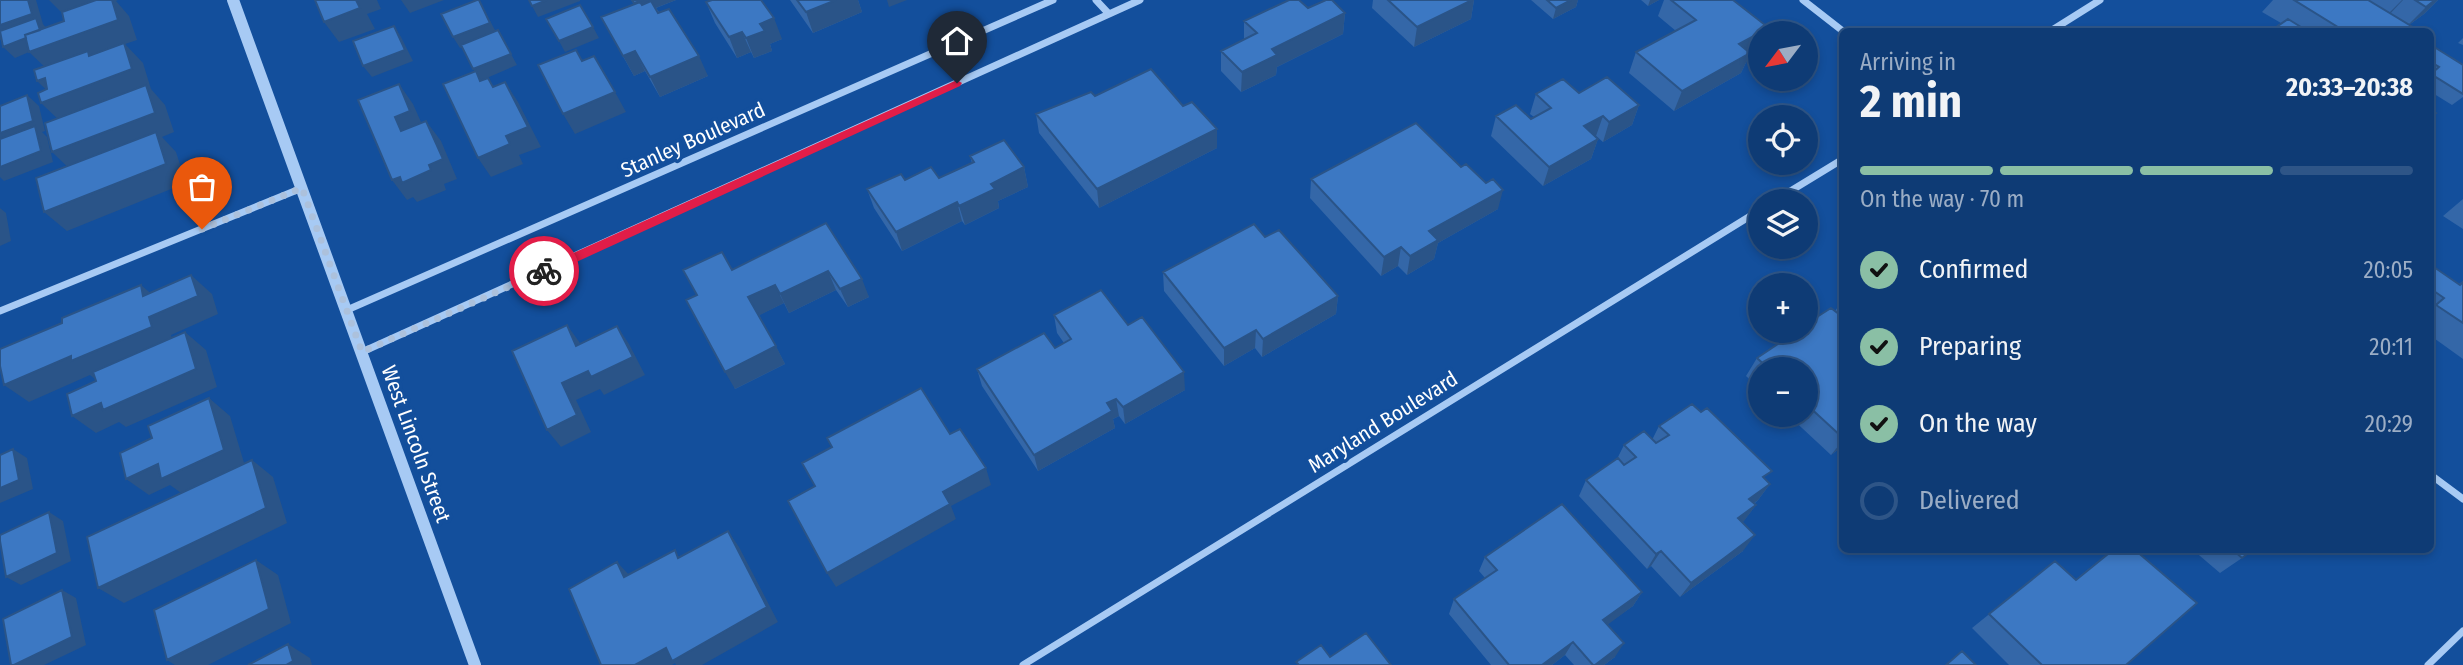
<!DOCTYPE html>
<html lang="en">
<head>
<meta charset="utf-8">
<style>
	:root { --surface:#0e3b75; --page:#1c467d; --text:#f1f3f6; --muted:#9badc5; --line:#2e5587; --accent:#8abfa5 }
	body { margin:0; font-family:"Fira Sans Condensed",sans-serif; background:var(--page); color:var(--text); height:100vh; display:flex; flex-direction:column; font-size:26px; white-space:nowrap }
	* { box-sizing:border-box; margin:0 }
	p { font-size:23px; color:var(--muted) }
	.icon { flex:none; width:38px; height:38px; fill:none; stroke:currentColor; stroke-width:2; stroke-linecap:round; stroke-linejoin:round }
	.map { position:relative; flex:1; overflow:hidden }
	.panel { position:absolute; left:1839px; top:28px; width:595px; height:525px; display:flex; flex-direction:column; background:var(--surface); border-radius:10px; box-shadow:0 4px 10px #0003,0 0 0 2px var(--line) }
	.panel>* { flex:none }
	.needle { width:46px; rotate:238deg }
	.tools { position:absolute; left:1748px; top:21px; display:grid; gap:14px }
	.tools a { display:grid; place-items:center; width:70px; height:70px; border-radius:50%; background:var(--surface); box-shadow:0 4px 10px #0003,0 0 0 2px var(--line); font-size:35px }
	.pin { position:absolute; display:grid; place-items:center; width:60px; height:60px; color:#fff; margin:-72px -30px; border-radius:50% 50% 50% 0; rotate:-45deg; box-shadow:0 0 7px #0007 }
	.pin .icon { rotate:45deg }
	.courier { position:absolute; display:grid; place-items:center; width:70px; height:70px; margin:-35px; border:5px solid #e11d48; border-radius:50%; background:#fff; color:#222; box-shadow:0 2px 9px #0007 }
	.overview em { font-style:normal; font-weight:700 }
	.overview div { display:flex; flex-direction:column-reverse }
	.overview { display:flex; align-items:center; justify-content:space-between; height:119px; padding:0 21px }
	h1 { font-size:46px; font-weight:700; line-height:52px }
	.bar { display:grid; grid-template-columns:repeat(4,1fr); gap:10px 7px; align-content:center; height:84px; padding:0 21px }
	.bar i { height:9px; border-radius:5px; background:var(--line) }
	.bar .current { background:var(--accent) }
	.bar p { grid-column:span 4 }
	ol { padding:0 21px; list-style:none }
	li { display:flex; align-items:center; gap:21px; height:77px }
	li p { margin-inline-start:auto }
	li .icon { padding:7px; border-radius:50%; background:var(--accent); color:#111; stroke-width:4 }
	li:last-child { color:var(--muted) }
	li i { width:38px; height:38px; border:4px solid var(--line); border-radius:50% }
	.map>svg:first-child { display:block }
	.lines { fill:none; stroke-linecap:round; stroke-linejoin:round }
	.minor { stroke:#a7caf4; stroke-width:7 }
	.tertiary { stroke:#a7caf4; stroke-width:12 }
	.wall { fill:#3467a8 }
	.shaded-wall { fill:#2a5488 }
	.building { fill:#3c78c3; stroke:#2a5488; stroke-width:2 }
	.route { fill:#e11d48 }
	.done { stroke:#acc1dc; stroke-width:7; stroke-dasharray:0 12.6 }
	.labels { text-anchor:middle; stroke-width:7; stroke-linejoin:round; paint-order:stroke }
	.street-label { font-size:21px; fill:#fff; stroke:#134f9c }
</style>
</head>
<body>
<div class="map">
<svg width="2463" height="665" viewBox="0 0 2463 665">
	<rect width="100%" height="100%" fill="#134f9c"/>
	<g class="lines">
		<!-- minor -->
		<path class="minor" d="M1096,0l13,14
			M1803,0l41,32
			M2049,32l51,-32
			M1774,201l69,-42
			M347,310l706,-310
			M0,311l302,-123
			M362,352l778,-352
			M2431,475l32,24
			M1023,665l737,-455
			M2428,665l35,-34"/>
		<!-- tertiary -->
		<path class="tertiary" d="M233,0l242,665"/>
	</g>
	<!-- wall -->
	<path class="wall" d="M631,0h45l-20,8 52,68 -48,21 -15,-26 -11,5 -33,-59 33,-13z
		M790,0h68l4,12 -49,21z
		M1373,0h101l-3,19 -57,28 -42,-39z
		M1531,0h47l-2,7 -23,12z
		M1641,0h18l-11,6z
		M1664,0h69l36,28 -3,5h-6l-1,15 -9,6 -9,19 -67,38 -45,-38 7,-21 40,-21 -18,-15z
		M2273,0h165l-14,14 -15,11 5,7h-145l12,-9 -19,-11z
		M706,2l76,37 -12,5 2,7 -18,7 -3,-6 -14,6 -22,-35z
		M1308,8l37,5 -2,21 -66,33 -1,8 -35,17 -20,-21v-20l23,-11v-19z
		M2463,38v7l-5,-2z
		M2431,45l32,20v32l-11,8 -21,-13z
		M1579,93l60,12 -7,20 -29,17 -7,-6h-1l3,3 -7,20 -48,27 -52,-50 5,-20 35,3 3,-2 -4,-3 6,-20z
		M1095,96l88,10 34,23v19l-118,60 -60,-75 -3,-19z
		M970,156l54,11 4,20 -30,14 1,7 -34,17 -3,-4 -60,30 -28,-43 -7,-19 38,-9 34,-2 33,-15z
		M1311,179l187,30 -60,34 -4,16 -27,16 -9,-9 -17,10 -71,-78z
		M2463,199v30l-20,-13z
		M826,223l43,74 -21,10 -12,-17 -47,23 -5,-10 -25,12 26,49 -50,25 -38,-94 35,-25z
		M1265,237l73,59 -2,18 -74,43 -7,-9 -31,18 -60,-75 -1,-19z
		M2431,265l28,19 4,-3v78l-32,-23z
		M1843,300v146l-12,9 -43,-40h18v-46h-46v20l-14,-13 11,-18 78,-47z
		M1054,315l74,10 57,65 -60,34 -6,-8 -6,3 2,9 -77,43 -56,-85 -5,-17 78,-21 9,-5 -7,-10z
		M1659,426l107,54 4,4 -12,16 -4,4 2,1 -14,18 1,28 -63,46 -29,-31 -4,3 -68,-73 7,-16 31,-21 7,-14 28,-5z
		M2112,550l14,115h-117l-37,-37 83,-67 20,19z
		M2193,550h59l-10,8 -22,15z
		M1485,557l157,35 -9,14 -26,18 8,33 -11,8h-30l-9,-10 -13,10h-61l-42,-51 5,-15 31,-21 -6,-7z"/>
	<!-- shaded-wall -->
	<path class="shaded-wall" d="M28,0h8l7,24 4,5 65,-27 -45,16 -18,-18h69l-2,1 13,15 8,24 -12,4 18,19 8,26 14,16 9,27 -12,5 14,15 10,31 -119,48 -23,-19 29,-40 -21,-20 10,-29 -21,-20 14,-5 -18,-17 13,-9 -21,-20 -14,6 -12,-11 36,-21 -39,14v-15z
		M356,0h21l4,9 -14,5 8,15 -36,13 -15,-20z
		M401,0h43l-34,13z
		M479,0l18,34 -37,14 -7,-11z
		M547,0h33v1l-42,16 -6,-11z
		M643,0h33l-36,14 -6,-11z
		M836,0h22l4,12 -49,21 -7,-21z
		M887,0h20l-18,7z
		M1472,0h2l-3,19 -57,28 3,-20z
		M1571,0h7l-2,7 -23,12 3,-11z
		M1650,0h9l-11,6z
		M2402,0h1l-15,16 -8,6z
		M2435,0h3l-14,14 -18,13 20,-20z
		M1345,13l-2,21 -66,33 -1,8 -35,17 1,-20 30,-23z
		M774,18l8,21 -12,5 2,7 -18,7 -8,-20 14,-14z
		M394,26l7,11 12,24 -41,16 -9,-11z
		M593,27l6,11 -34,14 -6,-11z
		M1769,28l-3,5h-6l-1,15 -9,6 -9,19 -67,38 8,-20 57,-47z
		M498,30l19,35 -35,15 7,11 4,10 -20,-32z
		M742,32l9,20 -14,6 -8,-21z
		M635,51l10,20 -11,5 -11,-20z
		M699,56l9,20 -48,21 -10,-20z
		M505,82l13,20 23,45 -22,8 4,9 -32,13 -13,-19 28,-22z
		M399,84l14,20 12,27h-24l-6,-14z
		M615,92l11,20 -51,22 -12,-20z
		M27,95l12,11 6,25 -3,1 5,5 6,25 -49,19 -4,-4v-44z
		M1639,105l-7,20 -29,17 6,-20z
		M1603,116l-7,20 -18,10 6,-20z
		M426,121l15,20 16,38 -13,5 2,6 -29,12 -4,-5 -6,3 -15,-20 37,-15z
		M1217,129v19l-118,60 -2,-19z
		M1598,139l-7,20 -48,27 6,-19z
		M1024,167l4,20 -30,14 1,7 -34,17 -6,-19 32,-22z
		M1503,190l-5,19 -60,34 -4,16 -27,16 3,-19 19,-25z
		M957,202l5,19 -60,30 -6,-19z
		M0,208l6,5 5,28 -11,5z
		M1401,247l-3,19 -17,10 3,-19z
		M828,271l8,19 -47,23 -9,-19z
		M191,275l21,19 6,20 -47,21 3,10 -79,34 -5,-4 -61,27 -25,-17 139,-89 -2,-11 21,18z
		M862,279l7,18 -21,10 -8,-18z
		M775,285l9,18 -26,13 -10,-19z
		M1338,296l-2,18 -74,43 1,-18z
		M567,325l13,18 9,20 -13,-17z
		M617,326l12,18 16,31 -41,20 -4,-6 -24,11 15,32 -30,15 -14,-17 15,-47z
		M1256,330l-1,18 -31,18v-18z
		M185,332l21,18 11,37 -91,40 -7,-5 -23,11 -24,-17z
		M776,346l9,18 -50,25 -10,-17z
		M1184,372l1,18 -60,34 -2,-17z
		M209,398l21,18 15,50 -61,29 -14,-10 -21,10 -23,-16 32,-15z
		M1116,399l3,17 -6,3 2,9 -77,43 -4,-16 73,-52z
		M1843,440v6l-12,9z
		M13,449l14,9 6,31 -33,14v-15z
		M252,460l21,17 14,46 -163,80 -26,-15z
		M986,468l5,17 -40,21 5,13 -120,68 -9,-14 116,-81z
		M1770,484l-12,16 -20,15 11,-16z
		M1756,505l-12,16 -17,13 11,-16z
		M49,512l14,9 8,40 -50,24 -15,-8z
		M728,531l11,16 39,75 -76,43h-26l-1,-2 -3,2h-37z
		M1755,535l-12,16 -63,46 11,-14z
		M1661,551l-10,15 -4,3 9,-15z
		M256,560l22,15 13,48 -83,42h-33l-8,-5z
		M617,562l14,15h-7z
		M62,590l14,8 10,47 -42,20h-30z
		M1642,592l-9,14 -38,28 8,-14z
		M1573,642l-8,13 -13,10h-10z
		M1624,643l-9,14 -11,8h-9z
		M288,644l22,14 2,7h-26z"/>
	<!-- building -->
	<path class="building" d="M0,0h28l4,14 -32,11z
		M96,0h16l6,20 -89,32 -4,-17 39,-14 -2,-9z
		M315,0h41l4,8 -36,14z
		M477,0h2l11,23 -37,14 -12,-23z
		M529,0h18l-15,6z
		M632,0h11l-9,3z
		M712,0h49l13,18 -14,6 5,7 -19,7 -4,-6 -13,5 -23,-35z
		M797,0h39l-30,12z
		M1289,0h10l9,8 18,-8h6l13,13 -73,36 5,6 -35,17 -21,-21 36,-18 -13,-12z
		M1388,0h84l-55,27z
		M1547,0h24l-15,8z
		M1671,0h62l36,28 -30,16 11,9 -68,38 -46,-39 60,-32z
		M2294,0h74l48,29 -3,3h-67z
		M2415,0h20l-9,7z
		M651,1l7,12 11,-4 30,47 -49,21 -15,-26 -12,5 -22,-39 39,-15 2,3z
		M580,5l13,22 -34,14 -13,-22z
		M36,18l4,12 -15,5 1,3 -23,9 -3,-16z
		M2288,19l21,13h-40z
		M394,26l11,24 -42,16 -10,-25z
		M498,30l13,24 -38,15 -12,-24z
		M124,43l8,26 -91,34 -3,-10 9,-4 -2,-11 -8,3 -3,-11 54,-19 1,5z
		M2431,45l32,20v29l-32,-20 8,-7 -8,-5z
		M576,50l6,11 12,-5 21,36 -52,22 -25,-49z
		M1151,69l32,37 9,-4 25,27 -120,60 -61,-75 55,-22 4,4z
		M476,71l4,10 8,-3 5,9 12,-5 23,45 -22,9 4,8 -32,14 -35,-74z
		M1607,77l32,28 -30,17 -6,-6 -19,10 14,13 -49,28 -53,-51 20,-11 15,14 20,-11 -15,-14 27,-15 16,14z
		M399,84l11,27 -15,6 6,14 25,-10 17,38 -14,6 2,5 -29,13 -2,-6 -8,3 -34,-80z
		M146,85l9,28 -103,39 -7,-29z
		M27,95l6,26 -33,12v-27z
		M2431,110l5,3 -5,4z
		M1416,123l45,44 5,-3 20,19 7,-4 10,11 -74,41 9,9 -28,16 -9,-9 -17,10 -73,-78z
		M35,126l6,25 -41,16v-28z
		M156,132l10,32 -122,48 -8,-34z
		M1004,140l20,27 -33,17 4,5 -36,17 -2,-4 -61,30 -29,-43 34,-15 4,6 26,-13 8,11 35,-16 -4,-6z
		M826,223l36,56 -22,10 -12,-18 -48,23 -5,-9 -27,12 28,49 -51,26 -39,-72 11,-5 -14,-25 39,-18 10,18z
		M1254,224l11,13 14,-7 59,66 -75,43 -7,-9 -32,18 -61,-76z
		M2431,265l29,20 3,-3v41l-27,-18 8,-7 -13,-9z
		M191,275l7,21 -49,21 3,10 -81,34v-5l-67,29 -4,-19v-17l62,-26v-5l79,-33 2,11z
		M1101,290l27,35 14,-8 42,55 -61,35 -7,-8 -9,4 5,8 -78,44 -57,-86 67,-36 11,15 16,-9 -17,-24z
		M1831,308l9,7 3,-1v124l-37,-34v-35h-37l-12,-11 40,-27h9v-7z
		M567,325l9,21 41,-20 16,31 -42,20 -3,-6 -26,12 15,32 -30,15 -35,-79z
		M185,332l11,37 -93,41 -2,-7 -29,13 -5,-22 29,-13 -3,-9z
		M921,388l29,46 10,-5 26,39 -43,24 7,12 -123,69 -39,-72 27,-15 -13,-23 30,-16 -5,-9z
		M209,398l15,52 -63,29 -3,-15 -32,15 -6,-26 32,-15 -4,-12z
		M1692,404l9,8 6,-4 65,63 -9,6 7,7 -21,15 7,6 -18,13 17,17 -64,48 -30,-32 -5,3 -70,-74 32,-22 6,7 12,-8 -12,-12 20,-14 12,12 13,-8 -10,-9z
		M13,449l6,31 -19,8v-33z
		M252,460l14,48 -168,80 -11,-51z
		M1562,504l80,88 -39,28 21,23 -29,22h-2l-20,-23 -31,23h-33l-55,-66 43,-29 -12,-13z
		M49,512l8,41 -51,24 -6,-36v-6z
		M728,531l39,76 -95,54 -6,-13 -31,17h-34l-32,-76 48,-27 7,15 51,-27 3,8z
		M2113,550h22l62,53 -71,62h-84l-53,-51 66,-53 21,19z
		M2233,550h19l-10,8z
		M256,560l13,49 -102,51 -13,-50z
		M62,590l10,47 -58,28h-3l-8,-46z
		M1366,633l25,32h-92l-3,-3 25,-17 9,12z
		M288,644l5,17 -7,4h-38z
		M1962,651l14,14h-30z"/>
	<!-- route -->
	<path class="route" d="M957,80l5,3 -2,3 -412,189 -4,1 -6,-5 2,-3z"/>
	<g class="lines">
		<!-- done -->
		<path class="done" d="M202,229l100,-41 60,164 182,-81"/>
	</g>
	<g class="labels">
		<!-- street labels -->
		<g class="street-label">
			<text transform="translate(693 140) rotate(-24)" y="7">Stanley Boulevard</text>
			<text transform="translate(1383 422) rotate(-32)" y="7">Maryland Boulevard</text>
			<text transform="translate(416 444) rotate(70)" y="7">West Lincoln Street</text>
		</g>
	</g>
</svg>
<div class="tools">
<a><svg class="needle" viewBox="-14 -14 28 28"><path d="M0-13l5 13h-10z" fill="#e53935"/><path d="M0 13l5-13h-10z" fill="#9badc5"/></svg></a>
<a><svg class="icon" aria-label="locate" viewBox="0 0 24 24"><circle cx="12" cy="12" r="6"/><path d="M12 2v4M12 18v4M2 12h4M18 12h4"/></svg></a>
<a><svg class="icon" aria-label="layers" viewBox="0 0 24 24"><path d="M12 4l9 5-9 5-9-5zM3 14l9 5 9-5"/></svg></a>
<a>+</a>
<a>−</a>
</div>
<div class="pin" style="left:202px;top:229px;background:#ea580c"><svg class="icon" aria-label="bag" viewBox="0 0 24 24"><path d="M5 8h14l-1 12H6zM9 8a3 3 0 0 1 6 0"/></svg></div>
<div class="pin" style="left:957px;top:83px;background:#1f2937"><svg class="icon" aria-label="home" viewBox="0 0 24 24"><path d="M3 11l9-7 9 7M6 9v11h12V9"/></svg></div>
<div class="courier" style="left:544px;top:271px"><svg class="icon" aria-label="bike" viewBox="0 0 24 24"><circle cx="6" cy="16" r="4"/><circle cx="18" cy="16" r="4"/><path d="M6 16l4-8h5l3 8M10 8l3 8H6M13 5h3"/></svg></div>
<section class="panel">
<div class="overview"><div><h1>2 min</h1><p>Arriving in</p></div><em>20:33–20:38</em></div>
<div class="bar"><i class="current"></i><i class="current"></i><i class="current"></i><i></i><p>On the way · 70 m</p></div>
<ol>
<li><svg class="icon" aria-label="check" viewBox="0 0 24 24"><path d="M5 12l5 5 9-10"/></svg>Confirmed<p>20:05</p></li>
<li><svg class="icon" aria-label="check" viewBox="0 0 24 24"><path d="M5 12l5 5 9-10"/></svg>Preparing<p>20:11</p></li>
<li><svg class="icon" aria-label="check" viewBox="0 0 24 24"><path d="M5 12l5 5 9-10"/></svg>On the way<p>20:29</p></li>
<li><i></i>Delivered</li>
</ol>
</section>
</div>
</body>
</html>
